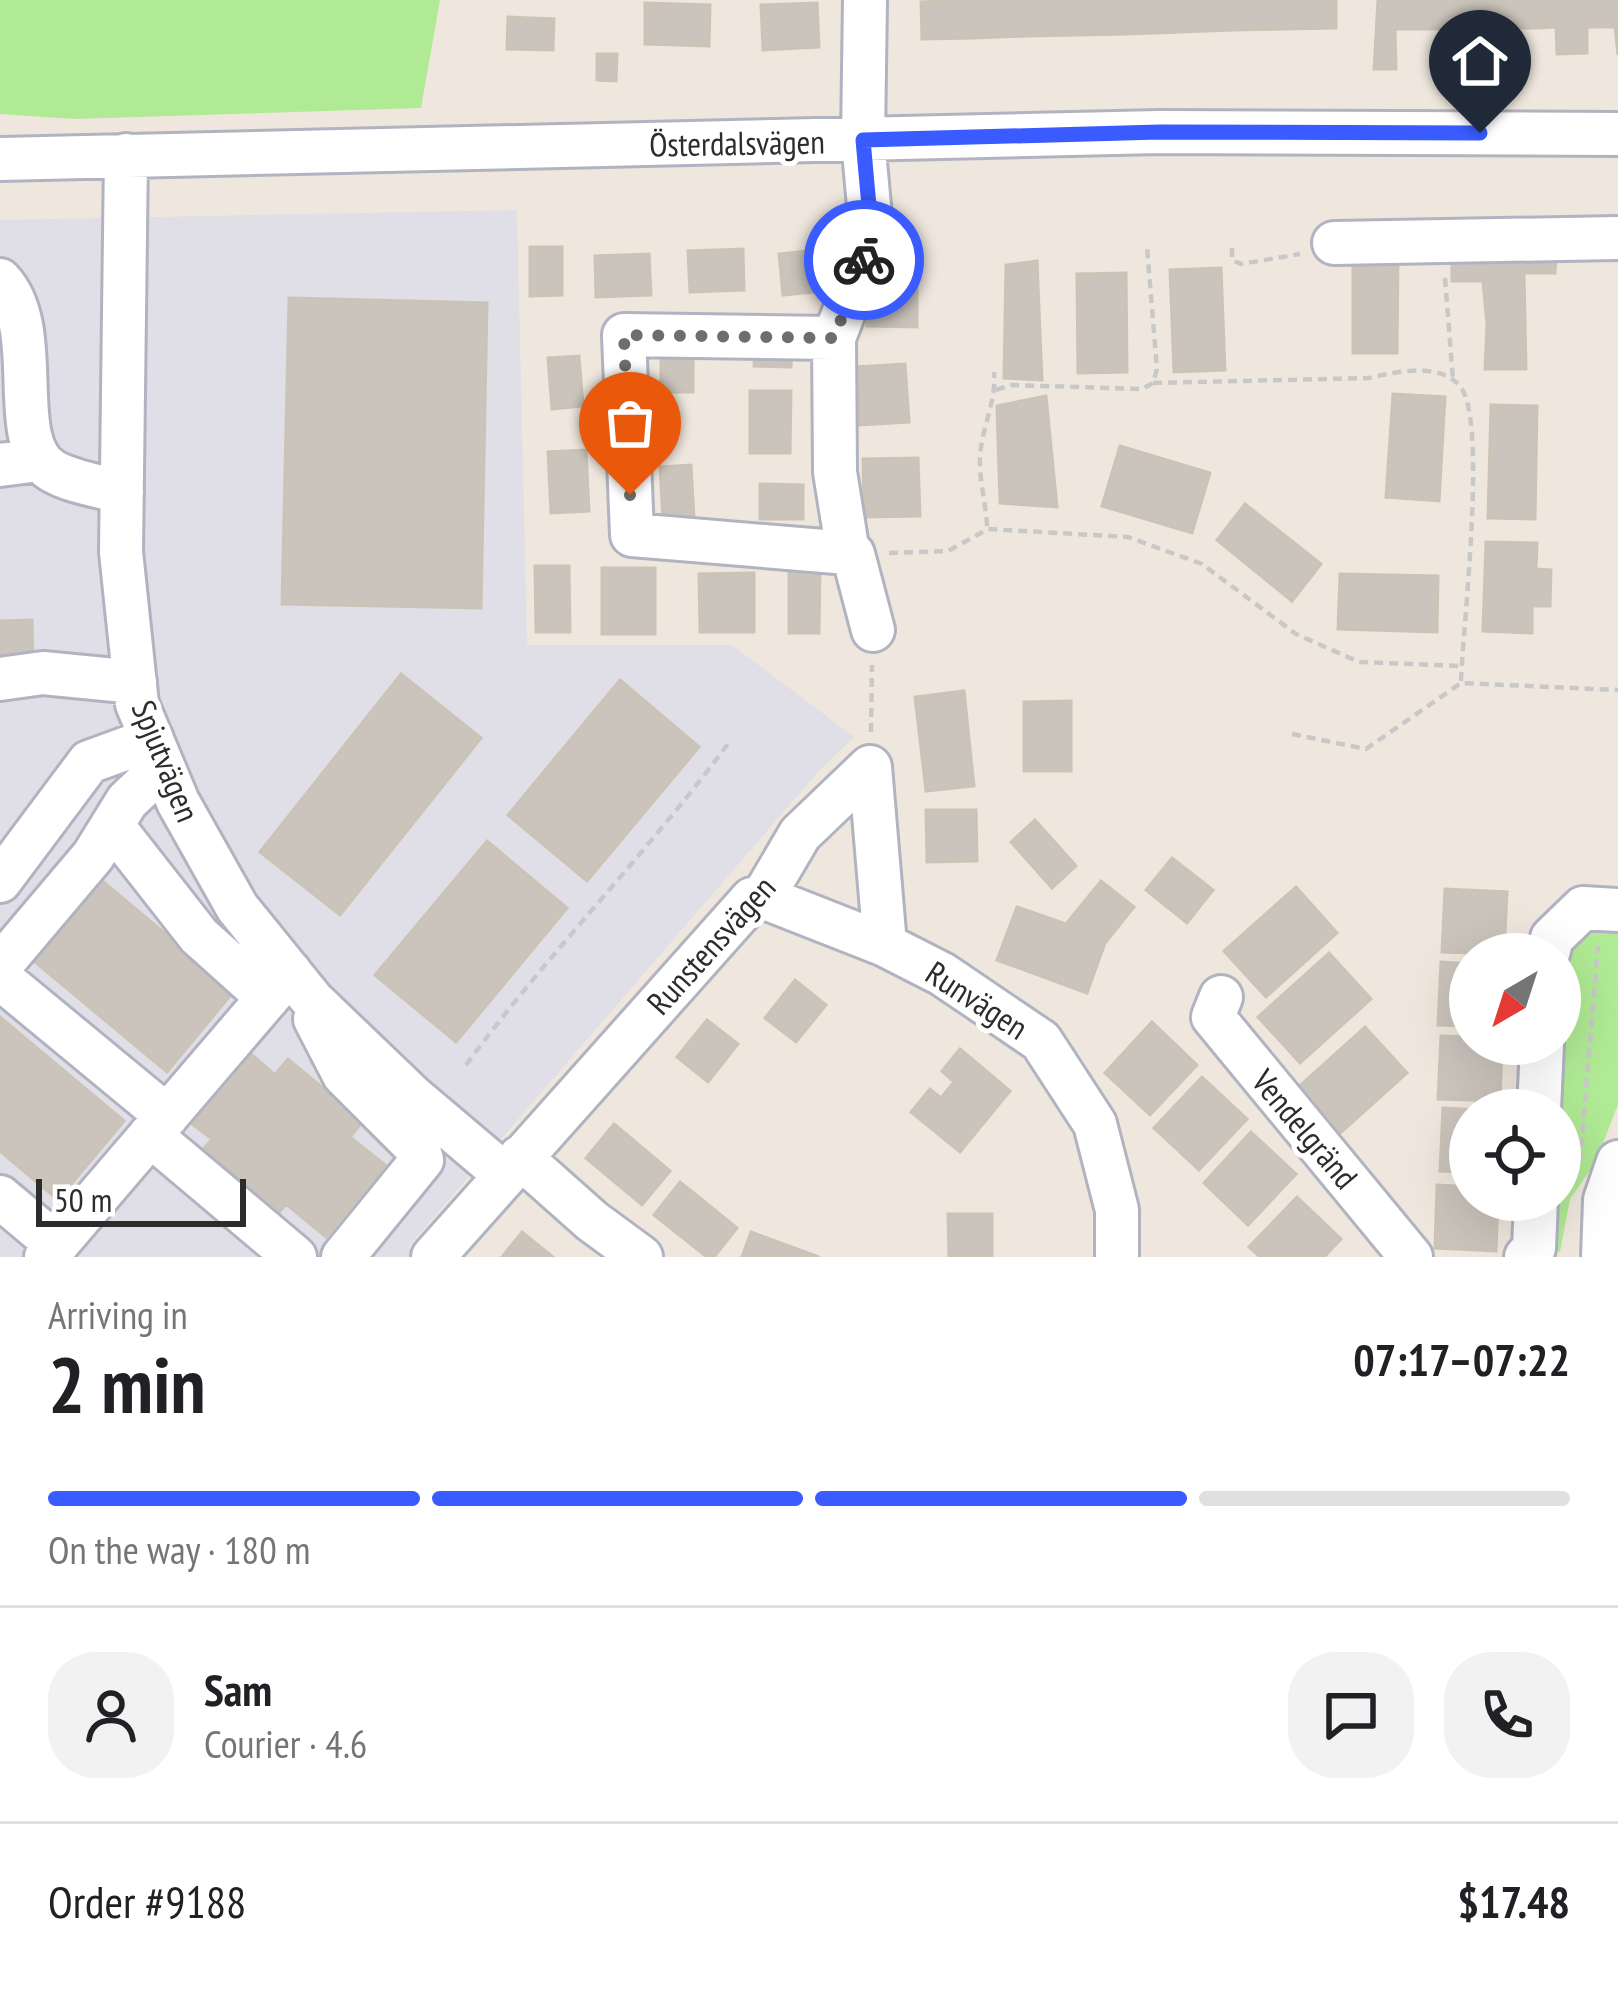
<!DOCTYPE html>
<html lang="en">
<head>
<meta charset="utf-8">
<style>
	:root { --surface:#fff; --page:#f2f2f2; --text:#202124; --muted:#757577; --line:#e0e0e0; --accent:#395bff }
	body { margin:0; font-family:"PT Sans Narrow",sans-serif; background:var(--page); color:var(--text); height:100vh; display:flex; flex-direction:column; font-size:45px; white-space:nowrap }
	* { box-sizing:border-box; margin:0 }
	p { font-size:39px; color:var(--muted) }
	.icon { flex:none; width:66px; height:66px; fill:none; stroke:currentColor; stroke-width:2; stroke-linecap:round; stroke-linejoin:round }
	.map { position:relative; height:1257px; overflow:hidden }
	.panel { display:flex; flex-direction:column; background:var(--surface); flex:1 }
	.panel>* { flex:none }
	.needle { width:78px; rotate:219deg }
	.controls { position:absolute; left:1449px; top:933px; display:grid; gap:24px }
	.controls a { display:grid; place-items:center; width:132px; height:132px; border-radius:50%; background:var(--surface); box-shadow:0 12px 48px #0002; font-size:60px }
	.scale { position:absolute; left:36px; bottom:30px; width:210px; box-sizing:border-box; padding-left:12px; border:6px solid #2c2c2c; border-top:0; font-size:33px; line-height:42px; white-space:nowrap; color:#2c2c2c; -webkit-text-stroke:9px #fff; paint-order:stroke }
	.pin { position:absolute; display:grid; place-items:center; width:102px; height:102px; color:#fff; margin:-123px -51px; border-radius:50% 50% 50% 0; rotate:-45deg; box-shadow:0 0 12px #0007 }
	.pin .icon { rotate:45deg }
	.courier { position:absolute; display:grid; place-items:center; width:120px; height:120px; margin:-60px; border:9px solid #395bff; border-radius:50%; background:#fff; color:#222; box-shadow:0 3px 15px #0007 }
	.overview em { font-style:normal; font-weight:800 }
	.overview div { display:flex; flex-direction:column-reverse }
	.overview { display:flex; align-items:center; justify-content:space-between; height:204px; padding:0 48px }
	h1 { font-size:78px; font-weight:800; line-height:90px }
	.bar { display:grid; grid-template-columns:repeat(4,1fr); gap:18px 12px; align-content:center; height:144px; padding:0 48px }
	.bar i { height:15px; border-radius:9px; background:var(--line) }
	.bar .active { background:var(--accent) }
	.bar p { grid-column:span 4 }
	.line { display:flex; align-items:center; gap:30px; padding:0 48px; border-top:3px solid var(--line) }
	.line div { flex:1 }
	.round { display:grid; place-items:center; flex:none; width:126px; height:126px; border-radius:48px; background:var(--page) }
	.map>svg:first-child { display:block }
	.industrial { fill:#e0dee7 }
	.green { fill:#b0ea94 }
	.building { fill:#cac4bc; stroke:#cbc4b6; stroke-width:3 }
	.lines { fill:none; stroke-linecap:round; stroke-linejoin:round }
	.minor-casing { stroke:#b1b3c1; stroke-width:48 }
	.path { stroke:#c8c8c8; stroke-width:4.5; stroke-dasharray:9 6; stroke-linecap:butt }
	.minor { stroke:#fff; stroke-width:42 }
	.done { stroke:#706d6a; stroke-width:12; stroke-dasharray:0 21.6 }
	.route { stroke:#395bff; stroke-width:15 }
	.labels { text-anchor:middle; stroke-width:10; stroke-linejoin:round; paint-order:stroke }
	.street-label { font-size:33px; fill:#2c2c2c; stroke:#fff }
</style>
</head>
<body>
<div class="map">
<svg width="1618" height="1257" viewBox="0 0 1618 1257">
	<rect width="100%" height="100%" fill="#efe7dd"/>
	<!-- industrial -->
	<path class="industrial" d="M517,210l10,435h205l122,92 -37,36 -409,474 11,10h-419v-1037z"/>
	<!-- green -->
	<path class="green" d="M0,0h440l-19,108 -346,11 -75,-5z
		M1618,920v184l-22,58 -26,37 -10,53 -10,-4 3,-48h7l-2,-90 9,-171 17,-18z"/>
	<!-- building -->
	<path class="building" d="M972,0h52l2,36 -52,2z
		M972,0l2,38 -52,1 -1,-37z
		M1024,0h52l1,35 -51,1z
		M1076,0h52l1,34 -52,1z
		M1128,0h52l1,32 -52,2z
		M1180,0h52l1,30 -52,2z
		M1232,0h52l1,29 -52,1z
		M1284,0h52v28l-51,1z
		M1378,0h54l1,29h-38l1,40h-22z
		M1432,0h54l1,28 -54,1z
		M1486,0h54l1,28h-54z
		M1540,0h55v27h-8v26l-30,1 -1,-27 -15,1z
		M1595,0h23v55l-3,-28h-20z
		M645,3l65,2 -1,41 -64,-2z
		M817,3l2,44 -56,3 -2,-45z
		M508,17l46,2 -1,31 -46,-1z
		M597,54h20l-1,27 -19,-1z
		M530,247h32v48l-32,1z
		M743,249l1,41 -54,2 -2,-41z
		M809,251l5,41 -31,3 -4,-41z
		M649,254l2,41 -55,2 -1,-41z
		M1353,256h45l-1,97h-44z
		M1452,258h104l-1,15h-31l2,96h-41l2,-44 -4,-44h-31z
		M1037,261l5,119 -38,-2 2,-113z
		M1221,268l4,102 -51,2 -4,-102z
		M1126,273l1,99 -49,1 -1,-99z
		M867,282l50,1v44l-50,-1z
		M289,298l198,5 -6,305 -199,-4z
		M756,340l36,2 -1,25 -37,-1z
		M661,342h32v50h-32z
		M579,356l4,50 -31,3 -4,-51z
		M905,364l4,58 -50,3 -4,-58z
		M750,391h41l-1,62h-40z
		M1393,394l52,3 -6,104 -53,-4z
		M1046,396l11,111 -57,-4 -3,-97z
		M1491,405l46,1 -2,113 -47,-1z
		M1120,446l90,27 -18,60 -90,-27z
		M586,450l3,61 -38,2 -3,-61z
		M918,458l2,58 -56,1 -1,-58z
		M691,465l3,53 -31,2 -3,-53z
		M760,484l43,1v34h-43z
		M1245,504l76,60 -29,37 -75,-61z
		M1486,542l51,1 -1,26 15,1 -1,36h-18v27l-49,-2z
		M789,563l31,1 -1,69h-30z
		M535,566h34l1,66h-34z
		M602,568h53v66h-53z
		M754,573v59h-54l-1,-58z
		M1340,574l98,2 -1,56 -99,-3z
		M32,620l1,47 -33,1v-47z
		M401,674l80,64 -141,177 -80,-63z
		M620,680l79,67 -112,134 -79,-66z
		M964,691l10,95 -48,5 -11,-94z
		M1071,701v70h-47v-69z
		M926,810h50l1,51 -50,1z
		M1035,820l41,46 -24,22 -41,-46z
		M487,841l80,67 -111,134 -81,-67z
		M1172,858l41,32 -26,33 -41,-33z
		M101,880l133,111 -67,81 -133,-111z
		M1101,881l33,26 -29,36 -18,50 -90,-33 20,-53 49,17z
		M1296,887l41,46 -71,64 -42,-46z
		M1445,889l62,3 -3,62 -62,-2z
		M1329,953l42,46 -71,64 -42,-46z
		M1441,962l29,2v62l-32,-1z
		M795,980l31,25 -30,37 -31,-24z
		M0,1017l124,104 -66,79 -58,-49z
		M707,1020l31,24 -30,38 -31,-25z
		M1152,1022l45,43 -47,50 -45,-42z
		M1365,1027l42,46 -71,64 -42,-46z
		M1441,1036l29,1v7h32l-2,57 -62,-2z
		M960,1049l50,42 -50,61 -49,-40 19,-23 11,9 13,-16 -12,-11z
		M249,1052l26,23 13,-16 75,62 -13,16 35,28 -59,72 -40,-33 -14,17 -76,-63 16,-19 -21,-16z
		M1202,1077l45,42 -48,51 -45,-42z
		M1443,1108l38,2h-11v62l-30,-1z
		M614,1124l56,47 -28,34 -56,-47z
		M1251,1132l45,42 -48,51 -44,-42z
		M680,1182l57,46 -23,29h-7l-53,-42z
		M1437,1185l33,2v13h28l-2,51 -61,-3z
		M1297,1197l44,42 -17,18h-64l-11,-10z
		M948,1214h44v43h-43z
		M522,1232l31,25h-51z
		M751,1232l68,25h-77z"/>
	<g class="lines">
		<!-- minor casing -->
		<g class="minor-casing">
			<path id="minor" d="M865,0l-2,140 9,99 -38,99 1,134 13,81 5,1 20,76
				M126,155l-5,397 16,152 41,98 59,105 76,94 99,95 92,78
				M0,159l1160,-27 458,2
				M1334,243l284,-5
				M0,280c47,49 4,160 51,190 19,12 49,16 71,22
				M834,338l-210,-3 8,200 216,18
				M0,465l39,-5
				M0,679l43,-6 92,9
				M870,767l15,178
				M112,825l87,111 69,62
				M0,881l89,-119 63,-23
				M763,897l122,48 57,29 99,67 54,83 22,86v47
				M1548,954l4,-16 31,-30 35,2
				M0,966l93,-110 34,-55 36,-34
				M0,978l167,138
				M1221,997l-8,20 198,240
				M315,1019l29,56 75,75 3,10 -79,97
				M1539,1110l3,-66
				M150,1135l145,122
				M520,1157l72,64 49,36
				M0,1197l56,47
				M46,1257l244,-285
				M433,1257l319,-358 11,-2 37,-63 70,-67
				M1526,1257l8,-9 2,-48
				M1603,1257l2,-57 13,-38"/>
		</g>
		<!-- path -->
		<path class="path" d="M1232,248v12l9,4 59,-10
			M1445,278l8,102
			M1153,383l216,-5c27,-6 69,-16 90,7 30,30 3,247 2,298
			M996,390l15,-5 131,4 11,-6 4,-14 -10,-122
			M987,526c-1,-22 -8,-46 -7,-68 1,-29 17,-57 14,-86
			M889,553l59,-2 40,-22 140,8 74,27 94,70 63,28 102,4
			M871,732l1,-67
			M1292,734l74,15 95,-66 157,7
			M466,1065c82,-112 181,-211 264,-324
			M1580,1162l18,-216"/>
		<!-- minor -->
		<use href="#minor" class="minor"/>
	</g>
	<g class="lines">
		<!-- done -->
		<path class="done" d="M630,495l-6,-160 210,3 30,-78"/>
		<!-- route -->
		<path class="route" d="M864,260l8,-21 -9,-99 297,-8 320,1"/>
	</g>
	<g class="labels">
		<!-- street labels -->
		<g class="street-label">
			<text transform="translate(737 143) rotate(-1)" y="12">Österdalsvägen</text>
			<text transform="translate(166 761) rotate(68)" y="12">Spjutvägen</text>
			<text transform="translate(711 945) rotate(-48)" y="12">Runstensvägen</text>
			<text transform="translate(977 1000) rotate(33)" y="12">Runvägen</text>
			<text transform="translate(1305 1129) rotate(50)" y="12">Vendelgränd</text>
		</g>
	</g>
</svg>
<div class="controls">
<a><svg class="needle" viewBox="-14 -14 28 28"><path d="M0-13l5 13h-10z" fill="#e53935"/><path d="M0 13l5-13h-10z" fill="#757577"/></svg></a>
<a><svg class="icon" aria-label="locate" viewBox="0 0 24 24"><circle cx="12" cy="12" r="6"/><path d="M12 2v4M12 18v4M2 12h4M18 12h4"/></svg></a>
</div>
<div class="scale">50 m</div>
<div class="pin" style="left:630px;top:495px;background:#ea580c"><svg class="icon" aria-label="bag" viewBox="0 0 24 24"><path d="M5 8h14l-1 12H6zM9 8a3 3 0 0 1 6 0"/></svg></div>
<div class="pin" style="left:1480px;top:133px;background:#1f2937"><svg class="icon" aria-label="home" viewBox="0 0 24 24"><path d="M3 11l9-7 9 7M6 9v11h12V9"/></svg></div>
<div class="courier" style="left:864px;top:260px"><svg class="icon" aria-label="bike" viewBox="0 0 24 24"><circle cx="6" cy="16" r="4"/><circle cx="18" cy="16" r="4"/><path d="M6 16l4-8h5l3 8M10 8l3 8H6M13 5h3"/></svg></div>
</div>
<section class="panel">
<div class="overview"><div><h1>2 min</h1><p>Arriving in</p></div><em>07:17–07:22</em></div>
<div class="bar"><i class="active"></i><i class="active"></i><i class="active"></i><i></i><p>On the way · 180 m</p></div>
<div class="line" style="height:216px"><a class="round"><svg class="icon" aria-label="person" viewBox="0 0 24 24"><circle cx="12" cy="8" r="4"/><path d="M4 21q1-7 8-7t8 7"/></svg></a><div><b>Sam</b><p>Courier · 4.6</p></div><a class="round"><svg class="icon" aria-label="chat" viewBox="0 0 24 24"><path d="M4 5h16v11H9l-5 4z"/></svg></a><a class="round"><svg class="icon" aria-label="phone" viewBox="0 0 24 24"><path d="M5 4h4l2 5-3 2q2 4 5 5l2-3 5 2v4C11 20 4 13 5 4z"/></svg></a></div>
<div class="line" style="height:156px"><div>Order #9188</div><b>$17.48</b></div>
</section>
</body>
</html>
